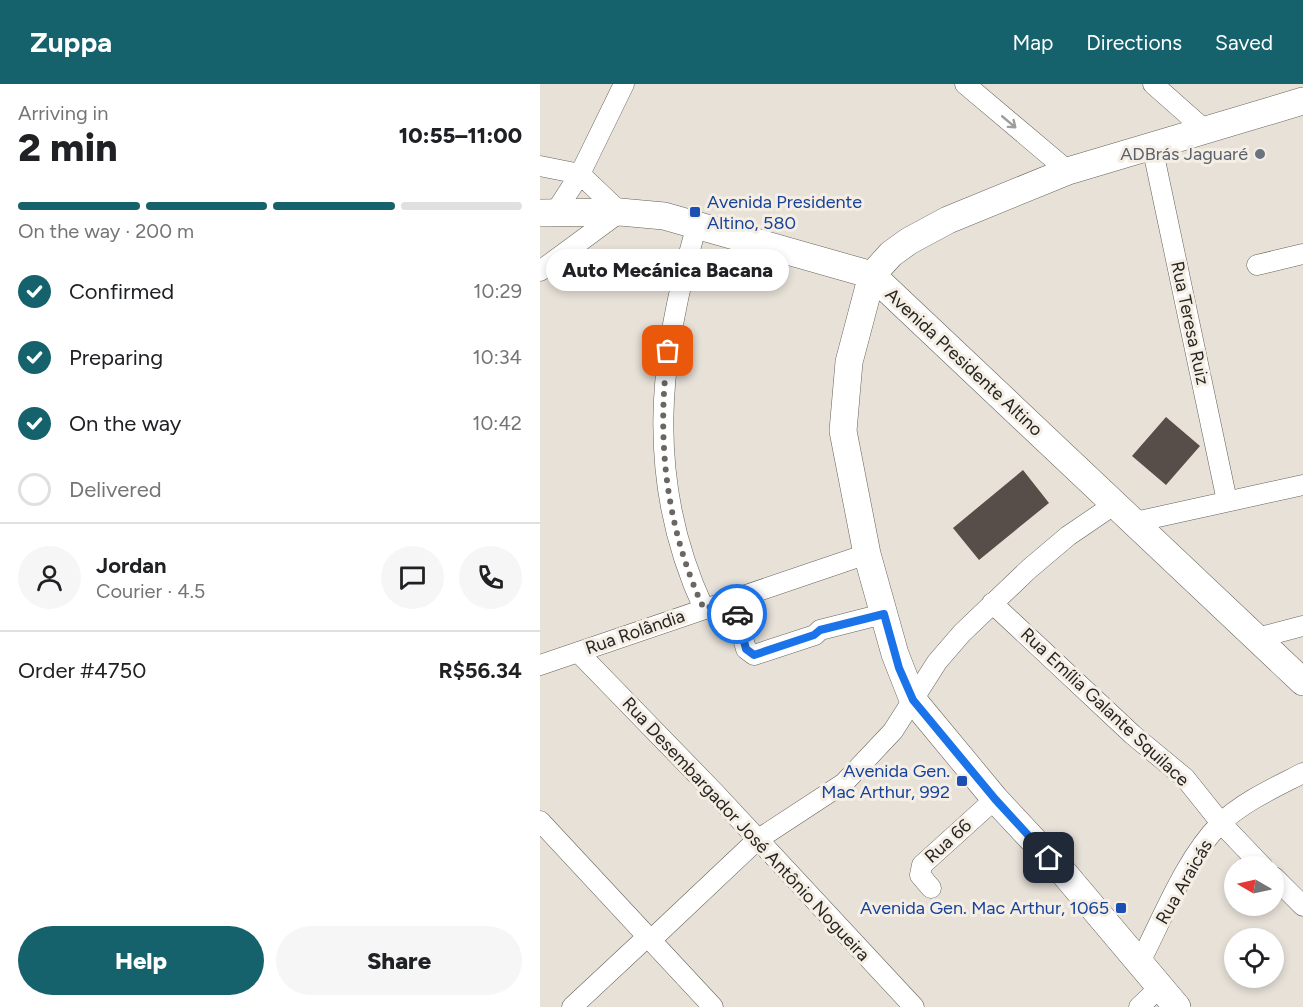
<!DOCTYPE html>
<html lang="en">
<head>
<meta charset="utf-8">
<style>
	:root { --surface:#fff; --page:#f6f6f6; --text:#202124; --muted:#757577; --line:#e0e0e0; --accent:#15626c }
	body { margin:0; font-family:Figtree,sans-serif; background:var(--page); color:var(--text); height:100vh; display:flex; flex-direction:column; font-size:22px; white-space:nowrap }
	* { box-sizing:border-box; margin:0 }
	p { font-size:20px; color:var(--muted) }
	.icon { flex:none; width:33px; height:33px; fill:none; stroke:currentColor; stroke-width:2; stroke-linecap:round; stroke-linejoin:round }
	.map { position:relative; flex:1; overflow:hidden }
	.details { display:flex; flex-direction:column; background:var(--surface); width:540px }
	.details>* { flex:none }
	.needle { width:39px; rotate:279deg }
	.buttons { position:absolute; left:684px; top:772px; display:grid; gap:12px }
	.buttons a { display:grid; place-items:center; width:60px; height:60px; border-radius:50%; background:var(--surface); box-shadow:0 3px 9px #0003; font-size:30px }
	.pin { position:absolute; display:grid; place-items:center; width:51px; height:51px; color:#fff; margin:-26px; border-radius:12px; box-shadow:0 3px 9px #0006 }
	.courier { position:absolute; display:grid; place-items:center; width:60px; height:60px; margin:-30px; border:4px solid #1a73e8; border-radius:50%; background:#fff; color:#222; box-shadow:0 2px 8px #0007 }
	.bubble { position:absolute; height:42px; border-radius:21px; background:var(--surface); box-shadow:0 3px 9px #0003; font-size:20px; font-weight:800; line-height:42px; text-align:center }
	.summary em { font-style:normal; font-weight:800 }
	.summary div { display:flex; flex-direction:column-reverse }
	.summary { display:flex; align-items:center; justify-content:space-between; height:102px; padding:0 18px }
	h1 { font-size:39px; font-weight:800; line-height:45px }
	.bar { display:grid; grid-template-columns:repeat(4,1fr); gap:9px 6px; align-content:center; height:72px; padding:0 18px }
	.bar i { height:8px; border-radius:4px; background:var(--line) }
	.bar .current { background:var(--accent) }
	.bar p { grid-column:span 4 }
	.line { display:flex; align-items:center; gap:15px; padding:0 18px; border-top:2px solid var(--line) }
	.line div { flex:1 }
	.round { display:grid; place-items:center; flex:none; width:63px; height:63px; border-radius:32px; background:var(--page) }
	ol { padding:0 18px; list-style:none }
	li { display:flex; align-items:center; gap:18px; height:66px }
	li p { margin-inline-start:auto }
	li .icon { padding:6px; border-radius:50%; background:var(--accent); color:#fff; stroke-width:4 }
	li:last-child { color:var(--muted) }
	li i { width:33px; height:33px; border:3px solid var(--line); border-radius:50% }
	.action { display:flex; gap:12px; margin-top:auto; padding:12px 18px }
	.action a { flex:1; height:69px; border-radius:36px; background:var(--accent); color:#fff; font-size:24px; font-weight:800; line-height:69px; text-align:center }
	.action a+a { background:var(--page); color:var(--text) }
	header { display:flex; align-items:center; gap:36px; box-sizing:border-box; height:84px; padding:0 30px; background:var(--accent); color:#fff }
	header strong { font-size:28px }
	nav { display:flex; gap:33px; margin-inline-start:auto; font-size:21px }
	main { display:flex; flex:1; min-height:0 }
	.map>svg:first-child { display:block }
	.building { fill:#574e4a }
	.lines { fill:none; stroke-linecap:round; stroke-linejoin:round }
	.street-casing { stroke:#666159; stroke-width:21 }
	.secondary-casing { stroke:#666159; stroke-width:28 }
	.street { stroke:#fff; stroke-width:20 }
	.secondary { stroke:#fff; stroke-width:27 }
	.oneway { stroke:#9e9d9c }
	.done { stroke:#6a6762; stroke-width:6; stroke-dasharray:0 10.8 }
	.route { stroke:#1a73e8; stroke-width:8 }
	.worship-dot { fill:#6b7280; stroke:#f5eee5; stroke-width:2 }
	.transit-dot { fill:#1a4fb4; stroke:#f5eee5; stroke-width:2 }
	.labels { text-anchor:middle; stroke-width:6; stroke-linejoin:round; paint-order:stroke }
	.worship-label { font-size:18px; fill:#5b616d; stroke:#f5eee5; text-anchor:end }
	.transit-label { font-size:18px; fill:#164399; stroke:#f5eee5; text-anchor:end }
	.street-label { font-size:18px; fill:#272522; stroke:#f5eee5 }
</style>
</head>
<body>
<header>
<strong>Zuppa</strong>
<nav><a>Map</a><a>Directions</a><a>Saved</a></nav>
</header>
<main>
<section class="details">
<div class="summary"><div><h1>2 min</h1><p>Arriving in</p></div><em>10:55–11:00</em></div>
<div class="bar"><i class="current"></i><i class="current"></i><i class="current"></i><i></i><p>On the way · 200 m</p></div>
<ol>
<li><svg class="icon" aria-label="check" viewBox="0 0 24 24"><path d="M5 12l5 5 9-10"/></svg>Confirmed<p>10:29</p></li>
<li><svg class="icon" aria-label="check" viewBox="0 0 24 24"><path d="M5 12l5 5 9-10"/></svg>Preparing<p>10:34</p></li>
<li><svg class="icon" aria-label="check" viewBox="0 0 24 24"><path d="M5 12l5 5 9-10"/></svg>On the way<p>10:42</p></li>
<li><i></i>Delivered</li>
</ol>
<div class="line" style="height:108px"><a class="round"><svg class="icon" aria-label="person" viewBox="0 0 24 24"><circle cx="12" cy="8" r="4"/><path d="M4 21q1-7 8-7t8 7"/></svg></a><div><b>Jordan</b><p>Courier · 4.5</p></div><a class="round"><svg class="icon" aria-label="chat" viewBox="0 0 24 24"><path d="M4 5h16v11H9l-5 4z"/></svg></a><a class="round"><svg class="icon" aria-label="phone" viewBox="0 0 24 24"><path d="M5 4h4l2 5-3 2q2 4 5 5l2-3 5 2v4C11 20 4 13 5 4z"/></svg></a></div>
<div class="line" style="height:78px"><div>Order #4750</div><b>R$56.34</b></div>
<div class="action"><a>Help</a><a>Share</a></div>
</section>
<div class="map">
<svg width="763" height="923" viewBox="0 0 763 923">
	<rect width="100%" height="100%" fill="#e7e1d8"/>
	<!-- building -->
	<path class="building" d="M626,333l34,29 -34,39 -34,-29z
		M483,386l26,33 -70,57 -26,-32z"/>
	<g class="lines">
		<!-- street casing -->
		<g class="street-casing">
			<path id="street" d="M425,0l103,87
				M613,0l52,46
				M612,62l75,355
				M0,82l40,8
				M16,127l24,-37 44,-90
				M157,141c-39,132 -53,255 7,384
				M717,181l46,-11
				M0,187l80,-59 -40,-38
				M595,438l168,-37
				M192,515l14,50 8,6 61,-20 5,-5 63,-16
				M452,519l141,132 52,43 36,45 42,44
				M717,554l46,-12
				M38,568l136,140 200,215
				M0,581l327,-111
				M0,737l173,186
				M734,793l29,29
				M391,804l-11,-13 2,-10 73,-66
				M110,857l107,-101 87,-57 49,-52 44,-69 25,-29 67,-64 39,-33 47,-32
				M599,880c23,-44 46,-105 81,-140 22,-22 56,-37 83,-51
				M32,923l75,-70
				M599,923l20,-19"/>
		</g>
		<!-- secondary casing -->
		<g class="secondary-casing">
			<path id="secondary" d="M0,129l80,-1 44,4 208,59 431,407
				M637,923l-114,-135 -68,-73 -82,-99 -18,-46 -28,-100 -24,-123 6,-69 23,-87 19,-21 18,-13 39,-21 120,-49 235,-70"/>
		</g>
		<!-- street -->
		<use href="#street" class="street"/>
		<!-- secondary -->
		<use href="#secondary" class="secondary"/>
	</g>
	<!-- one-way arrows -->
	<defs><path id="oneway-shaft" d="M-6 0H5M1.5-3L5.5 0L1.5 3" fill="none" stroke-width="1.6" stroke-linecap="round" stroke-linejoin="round" transform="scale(1.5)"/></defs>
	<use class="oneway" href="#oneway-shaft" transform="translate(469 38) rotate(40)"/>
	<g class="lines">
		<!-- done -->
		<path class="done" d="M128,267c-12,88 -2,177 36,258l28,-10 5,15"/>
		<!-- route -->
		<path class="route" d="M197,530l9,35 8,6 60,-20 6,-5 64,-16 15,54 14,32 82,99 54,59"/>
	</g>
	<!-- markers -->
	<circle class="worship-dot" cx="720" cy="70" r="6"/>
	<g class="transit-dot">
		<rect x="149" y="122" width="12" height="12" rx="3"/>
		<rect x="416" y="691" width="12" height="12" rx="3"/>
		<rect x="575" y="818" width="12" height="12" rx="3"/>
	</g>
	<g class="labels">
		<!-- worship labels -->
		<g class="worship-label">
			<text x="708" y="76">ADBrás Jaguaré</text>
		</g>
		<!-- transit labels -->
		<g class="transit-label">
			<text x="167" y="124" text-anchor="start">Avenida Presidente<tspan x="167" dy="21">Altino, 580</tspan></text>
			<text x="410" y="693">Avenida Gen.<tspan x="410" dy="21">Mac Arthur, 992</tspan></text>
			<text x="569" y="830">Avenida Gen. Mac Arthur, 1065</text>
		</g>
		<!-- street labels -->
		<g class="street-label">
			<text transform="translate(650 239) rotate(78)" y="6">Rua Teresa Ruiz</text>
			<text transform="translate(424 278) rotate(43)" y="6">Avenida Presidente Altino</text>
			<text transform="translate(95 548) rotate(-19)" y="6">Rua Rolândia</text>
			<text transform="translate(565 623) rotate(43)" y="6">Rua Emília Galante Squilace</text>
			<text transform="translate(206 745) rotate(47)" y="6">Rua Desembargador José Antônio Nogueira</text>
			<text transform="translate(408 757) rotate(-42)" y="6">Rua 66</text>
			<text transform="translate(644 798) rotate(-60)" y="6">Rua Araicás</text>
		</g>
	</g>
</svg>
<div class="buttons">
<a><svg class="needle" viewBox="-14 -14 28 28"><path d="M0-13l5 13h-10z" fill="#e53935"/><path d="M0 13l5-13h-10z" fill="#757577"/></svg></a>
<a><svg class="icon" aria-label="locate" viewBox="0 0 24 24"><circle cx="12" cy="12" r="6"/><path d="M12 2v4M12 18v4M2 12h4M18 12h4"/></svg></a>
</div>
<div class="pin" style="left:128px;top:267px;background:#ea580c"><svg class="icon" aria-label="bag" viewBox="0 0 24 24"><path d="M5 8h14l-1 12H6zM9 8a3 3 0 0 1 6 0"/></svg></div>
<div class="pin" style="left:509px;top:774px;background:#1f2937"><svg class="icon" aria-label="home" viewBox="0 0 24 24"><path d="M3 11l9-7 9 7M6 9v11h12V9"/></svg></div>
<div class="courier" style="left:197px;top:530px"><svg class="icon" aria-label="car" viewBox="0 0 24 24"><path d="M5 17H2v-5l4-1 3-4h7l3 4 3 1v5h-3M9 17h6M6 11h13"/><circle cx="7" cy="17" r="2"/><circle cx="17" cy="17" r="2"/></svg></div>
<div class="bubble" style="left:6px;top:165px;width:243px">Auto Mecánica Bacana</div>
</div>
</main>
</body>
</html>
